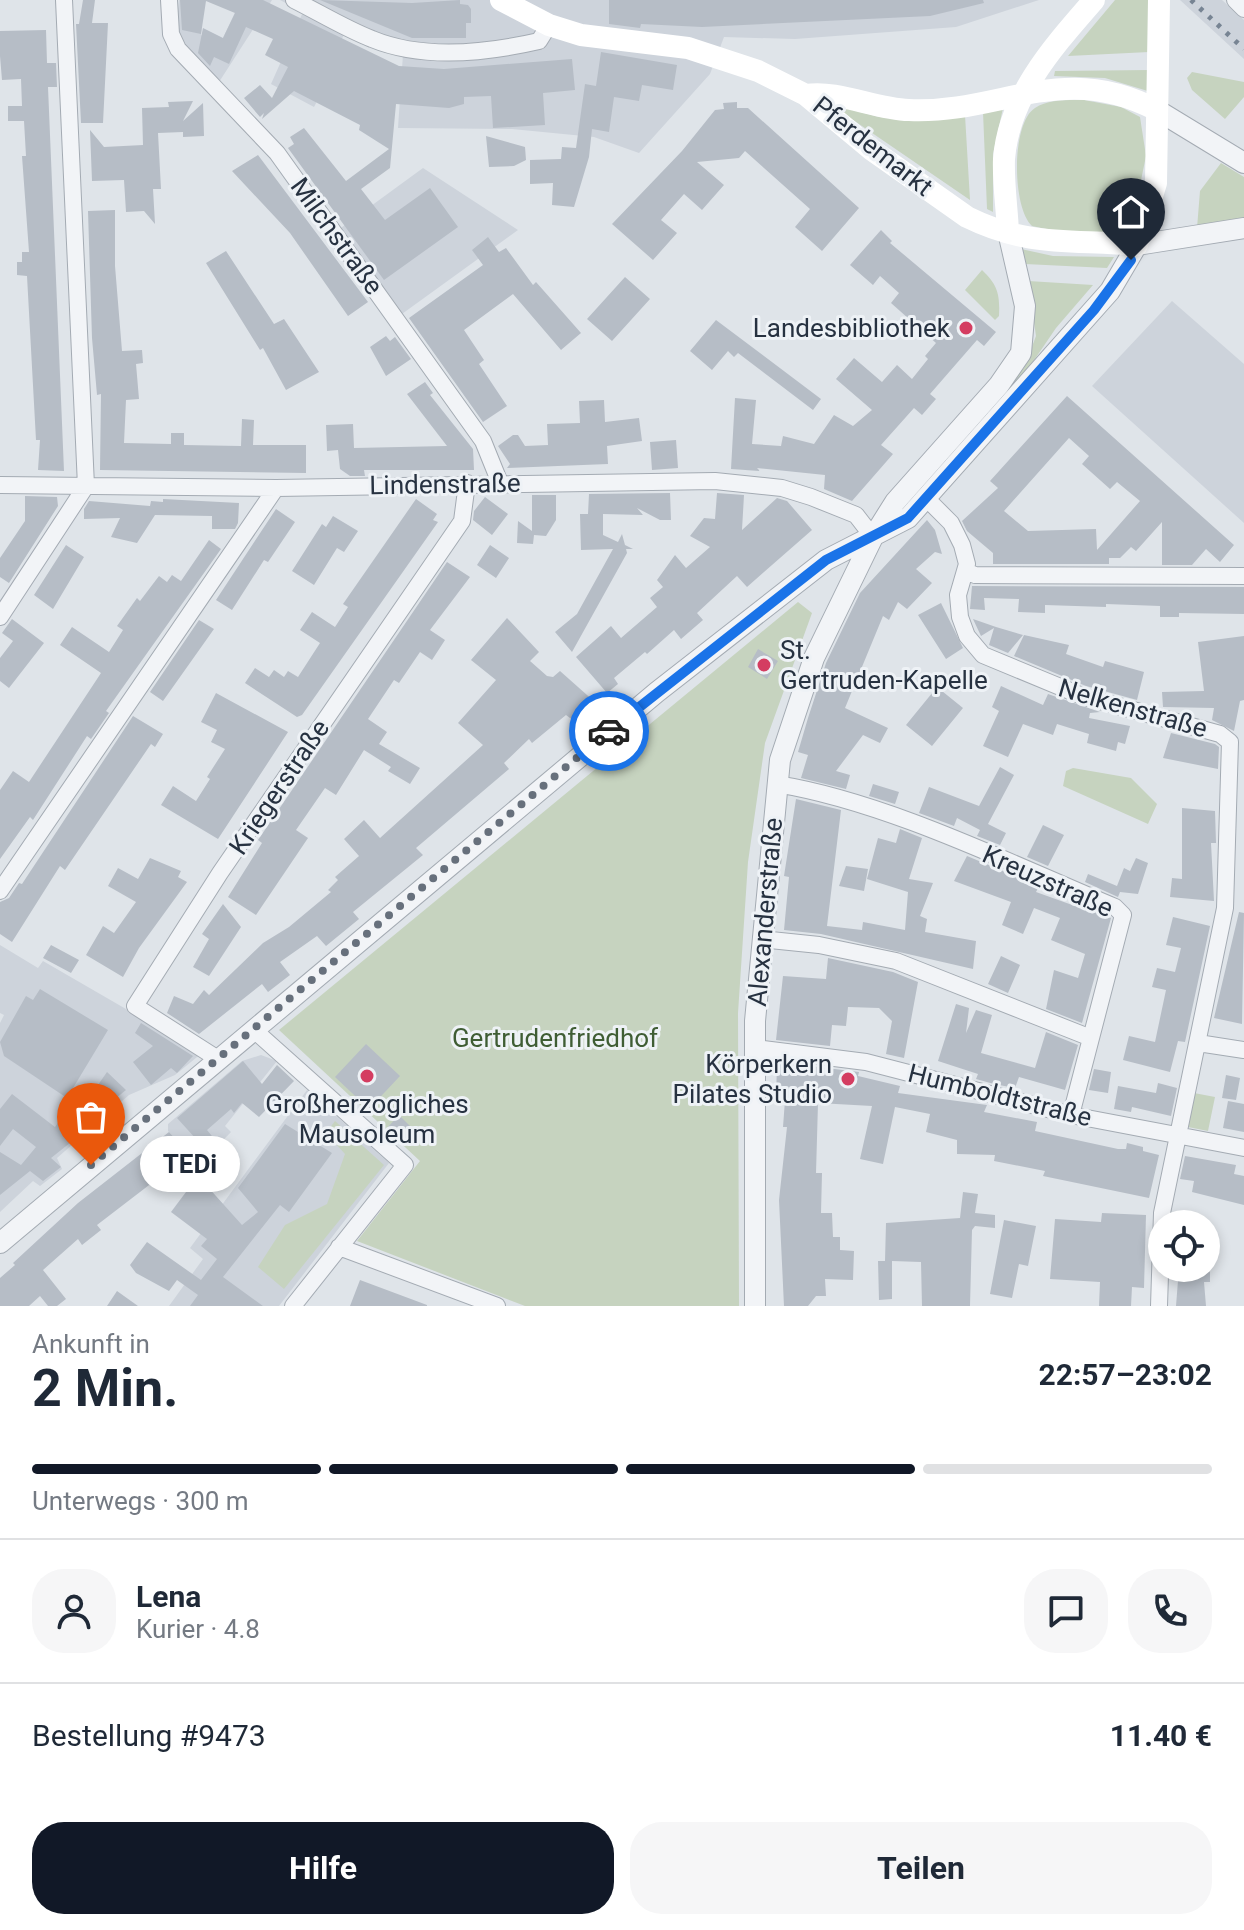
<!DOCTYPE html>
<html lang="de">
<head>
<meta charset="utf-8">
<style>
	:root { --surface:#fff; --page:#f6f6f7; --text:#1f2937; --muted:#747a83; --line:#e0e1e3; --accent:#111827 }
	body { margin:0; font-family:Roboto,sans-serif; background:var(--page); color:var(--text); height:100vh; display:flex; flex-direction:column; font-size:30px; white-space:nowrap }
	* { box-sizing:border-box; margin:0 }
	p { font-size:26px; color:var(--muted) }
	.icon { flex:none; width:44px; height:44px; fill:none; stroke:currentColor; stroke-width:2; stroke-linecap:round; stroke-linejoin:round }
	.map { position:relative; height:1306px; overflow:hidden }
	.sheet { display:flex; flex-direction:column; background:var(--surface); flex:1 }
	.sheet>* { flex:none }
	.controls { position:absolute; left:1148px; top:1210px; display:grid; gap:16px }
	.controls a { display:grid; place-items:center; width:72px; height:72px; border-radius:50%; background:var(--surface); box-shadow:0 4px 12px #0003; font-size:40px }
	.pin { position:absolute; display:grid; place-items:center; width:68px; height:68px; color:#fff; margin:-82px -34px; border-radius:50% 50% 50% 0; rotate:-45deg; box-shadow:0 0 8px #0007 }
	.pin .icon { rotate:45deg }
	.courier { position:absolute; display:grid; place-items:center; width:80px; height:80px; margin:-40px; border:6px solid #1a73e8; border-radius:50%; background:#fff; color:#222; box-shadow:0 2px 10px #0007 }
	.bubble { position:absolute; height:56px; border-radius:28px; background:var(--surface); box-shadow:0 4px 12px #0003; font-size:26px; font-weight:700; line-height:56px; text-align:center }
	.summary em { font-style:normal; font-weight:700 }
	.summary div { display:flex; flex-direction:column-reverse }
	.summary { display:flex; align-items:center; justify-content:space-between; height:136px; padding:0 32px }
	h1 { font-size:52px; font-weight:700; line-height:60px }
	.bar { display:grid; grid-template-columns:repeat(4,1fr); gap:12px 8px; align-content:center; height:96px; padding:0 32px }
	.bar i { height:10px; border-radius:6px; background:var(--line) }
	.bar .current { background:var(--accent) }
	.bar p { grid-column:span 4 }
	.line { display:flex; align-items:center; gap:20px; padding:0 32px; border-top:2px solid var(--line) }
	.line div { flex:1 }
	.round { display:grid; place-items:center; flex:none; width:84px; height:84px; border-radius:32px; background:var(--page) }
	.button { display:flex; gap:16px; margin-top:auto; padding:16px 32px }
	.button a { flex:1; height:92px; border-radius:32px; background:var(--accent); color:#fff; font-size:32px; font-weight:700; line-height:92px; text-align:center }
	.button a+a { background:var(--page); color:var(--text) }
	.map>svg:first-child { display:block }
	.built { fill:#cdd3db }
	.green { fill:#c6d3bf }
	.building { fill:#b6bdc6; fill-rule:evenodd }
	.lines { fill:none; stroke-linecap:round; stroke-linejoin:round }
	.minor-casing { stroke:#a4abb3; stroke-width:18 }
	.tertiary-casing { stroke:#a4abb3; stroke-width:22 }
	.minor { stroke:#f2f4f7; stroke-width:16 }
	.tertiary { stroke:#f2f4f7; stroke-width:20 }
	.secondary { stroke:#fff; stroke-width:22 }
	.rail { stroke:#778493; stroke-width:5; stroke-dasharray:4 8; stroke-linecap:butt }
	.done { stroke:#67707c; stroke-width:8; stroke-dasharray:0 14.4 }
	.route { stroke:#1a73e8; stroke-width:10 }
	.poi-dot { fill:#d43d61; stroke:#eef2f6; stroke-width:3 }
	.labels { text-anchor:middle; stroke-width:6; stroke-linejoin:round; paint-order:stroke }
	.street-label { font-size:26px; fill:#273241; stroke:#eef2f6 }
	.poi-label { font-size:26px; fill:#273241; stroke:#eef2f6; text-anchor:end }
	.park-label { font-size:26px; fill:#3f5d34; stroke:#eef2f6 }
</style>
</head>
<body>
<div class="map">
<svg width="1244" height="1306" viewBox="0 0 1244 1306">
	<rect width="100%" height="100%" fill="#dfe4e9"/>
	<!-- built -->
	<path class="built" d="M179,0h24l-2,35 19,9 21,-44h31l-53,82 -43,-49z
		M280,0h759l-83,27 -161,12 -71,-2 -14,37 -71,79 -45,-16 -82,-8 -114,-1 5,-74 -58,-22 -18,40 4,2 -17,33 -43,-23 32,-72z
		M1180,0h42l22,20v39z
		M423,168l95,62 -123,89 -61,-86z
		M1172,301l72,63v159l-152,-137z
		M0,945l38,23 5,-7 159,92 -27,22 -46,20 -72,63 5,11 -22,17 -7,-5 -33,31v-189l4,-8 -4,-2z
		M261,1055l16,6 -52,65 6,6 -30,31 -33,-32v-7l74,-63z
		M307,1090l82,73 -110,143h-110l34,-47 -13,-11z"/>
	<!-- green -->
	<path class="green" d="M1115,0h36l-2,52 -81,4z
		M1150,70l1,22 -46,-14 -51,-2 1,-5z
		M1192,72l52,10v15l-19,22 -33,-29 -5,-12z
		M1084,100l37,7 19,10 6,39 -13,63c-19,24 -74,13 -101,7 -20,-18 -21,-103 3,-118 13,-9 34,-8 49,-8z
		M842,107l37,10 86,-2 5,85 -130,-89z
		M1003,108l-10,46v58l-6,-3 -4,-97z
		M1221,163l23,14v44l-47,7 3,-37z
		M1021,249l32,7 61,1 -7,11 -82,-4z
		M982,270c16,15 18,25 17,46l-4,4 -30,-30z
		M1028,281l65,4 -37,43 -30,44 -124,139 -3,-2 125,-141 12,-32z
		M798,602l14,11 -47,130 -17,119 -10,151 1,293h-214l-168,-65 63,-80 -141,-131z
		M1073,768l58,10 26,26 -9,20 -85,-38 3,-15z
		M1194,1093l21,4 -7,34 -20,-4z
		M335,1121l49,44 -100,124 -26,-22 27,-42 42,-21 18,-50 -19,-21z"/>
	<!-- building -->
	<path class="building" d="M83,0h12l-3,23h16l-5,100h-22l-5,-99h3z
		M180,0h83l136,66 45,3 128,-10 3,31 -32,3 2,32 -52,3 -2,-32 -27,1v7l-15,4 -53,-4 -6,64 -29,21 24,31 45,-32 28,39 -74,53 -96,-132 6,-4 -4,-7 14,-9 42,53 43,-32 -30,-19 1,-5 -66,-34 -32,28 2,-6 -4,4 -16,-19 16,-13 12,13 16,-31 -23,-12 8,-16 -27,-12 -17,37 -15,-7 -4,9 -12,-13 5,-25 20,10 12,-25 -29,-12 -5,33 -19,-4z
		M320,0l92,3 48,-3v4l8,1 3,4v14h-5v15h-54z
		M609,0h374l1,3 -54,13 -228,11 -61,-3 -1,4 -31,-4z
		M46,30l1,33h9l1,24h-9l16,384 -26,-1 2,-30h-4l-9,-164 -10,-1v-13h5v-10h7l-7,-96h4l-2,-35h-16v-15h14l-1,-27 -19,1 -2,-24v-25z
		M601,52l76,13 -4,25 -31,-5 -3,16 -25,-4 -5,35 -17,-3 -3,28 -15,50 -22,-2 1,-22 -23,1v-24l31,-1 1,-12 14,1 9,-64 11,2z
		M193,101l-10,20 20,-18 1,33 -21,1v-5l-25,1 3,56h-8l2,35 -11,-13 -18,1 -2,-32 -32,1 -2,-51 14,17 39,-2 -1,-37 27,-1 -1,-5z
		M737,102v6h11l111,100 -37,43 -27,-24 15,-18 -65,-58 -6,7 -42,4 27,23 -22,25 -18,-16 -23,26 16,13 -24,27 -41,-36 70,-73 33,-41 9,-1 -1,-6z
		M486,136l39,11 1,13 -12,6 -25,1z
		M258,155l110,147 -20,14 -58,-83 -58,-62z
		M115,210v56l7,85 20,-1 1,13 -7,1 3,35 -13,1 -2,43 47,1v-11h13v12l57,1 1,-27 12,1 -1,25h53v28l-206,-3 1,-76 -4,1 -5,-57 -4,-127z
		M881,230l11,11 -2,2 106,89 -12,14 -7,-6 -47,54 6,5 -14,16 -8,-7 -33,37 12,9 -41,47 -28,-12 1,-14 -68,-7 3,3 -29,-2 4,-71 21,2 -4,44 29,2 2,-10 31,8 20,-29 19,11 19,-16 -36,-31 18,-21 28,24 15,-17 15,14 16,-20 -3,-3 11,-13 -45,-40 8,-10 -19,-17 -7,9 -23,-20z
		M488,237l11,15 7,-4 27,37 3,-3 45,51 -20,17 -48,-56 -49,36 20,30 -5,4 28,42 -24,16 -74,-104 74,-53 -11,-15z
		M226,251l48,73 10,-5 35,53 -33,18 -23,-42 -3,2 -54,-87z
		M625,277l25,22 -38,42 -25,-22z
		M716,320l105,79 -8,11 -75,-57 -4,4 -6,-6 -16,19 -22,-19z
		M386,336l4,5 5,-4 16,22 -25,17 -16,-29z
		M425,382l8,11 -3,2 43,54 1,21h-110l1,6h-15l-10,-7 -2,-19 -11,1 -1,-26 27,-1 1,24 93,-2 -40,-52z
		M1067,396l167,149 -14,17 -14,-13 -14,16h-30v-43l-26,29 -5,-4 -11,11h-11v6h-116v-11l-26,-22 -5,-10 36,-33 -8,-7zM1069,438l20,18 -7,8 28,25 7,-7 23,19 -43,49 -1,-21 -68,2 -24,-20z
		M604,400l1,22 34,-4 3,23 -35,5 1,18 -101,4 3,-4 -12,-18 15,-11h5l7,11 23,-1 -1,-21 33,-1 -1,-22z
		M676,440l2,28 -26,2 -2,-28z
		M670,493l1,27h-11l-23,-12 6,7 -40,-1v21l15,7 4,-8 3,11 8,4h-7l1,4 -55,99 -17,-20 22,-18 36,-65 -32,1 -1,-36h8l1,-20z
		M717,493l27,2 -2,35 35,-32 10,3 25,29 -65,57 -10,-11 -40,37 6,7 -22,19 -7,-9 -27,24 -2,-2 -31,26 4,6 -11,9 -31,-36 35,-31 10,12 36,-31 -7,-9 13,-11 -6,-7 18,-25 11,13 24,-21 -20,-11 14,-18 11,1z
		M532,495h24v25l-10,16 -12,-1 -1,9 -16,-1 1,-22 14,10z
		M25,496l32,1 1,9 -49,77 -9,-6v-19l25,-37z
		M485,497l23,17 -16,21 -19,-15 1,-9z
		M163,499l76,4 -1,20 -3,6h-23v-13l-57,-1 -18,28 -26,-6 9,-19 -36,1v-10l5,-8 61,5 1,-5 12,1z
		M416,499l21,15 -4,6 5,2 -136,193 -5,2 -52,-34 10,-15 14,9 5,-7 10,7 4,-6 10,6 22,-34 -20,-13 12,-18 23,15 13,-20 -5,-3z
		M276,509l19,13 -27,40 -4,-2 -32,50 -16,-10z
		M333,516l25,15 -14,21 -7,-4 -23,37 -22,-14 30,-47 4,3z
		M927,520l8,10 7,24 -7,-2 -19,17 16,14 -25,26 -9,-7 -9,18 -6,-4 -38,92 43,20 -8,15 -17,-8 -27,36 14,4 -4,14 -45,-11 7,-23 -10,-3 10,-34 18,-55 34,-70z
		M209,540l12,9 -115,162 3,2 -18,26 -4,-3 -54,84 -3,-3 -30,42v-69l13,-19 16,11 72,-109 -41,-28 12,-18 37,25 14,-22 -6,-4 20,-28 3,3 19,-25 8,6 5,-7 9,6z
		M66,545l18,12 -31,52 -19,-14z
		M490,545l19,13 -13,20 -19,-13z
		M447,562l23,15 -40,53 15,10 -13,20 -12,-8 -21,31 -5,-3 -26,39 19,13 -8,12 41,24 -10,16 -22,-13 3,-4 -27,-17 -28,45 -11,-7 -29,42 12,8 -52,77 -28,-18 34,-54 -4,-3z
		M972,586l272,1v27l-65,-1v4h-19v-11l-54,-2v3l-61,-2v8l-27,-1 1,-13 -35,-1 1,12 -15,-1z
		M941,603l22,45 -17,11 -28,-44z
		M507,618l32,34 -9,9 17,15 6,1 7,-6 36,32 -22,18 -8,-6 -34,28 -3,-4 -25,24 5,6 -93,79 7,7 -70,57 6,7 -33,27 -9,-10 -37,26 10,13 -22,17 -6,-8 -63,50 -32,-21 7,-17 19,8 11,-14 5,5 54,-52 26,-16 42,-35 -3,-2 10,-10 -3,-3 24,-21 -15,-17 20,-19 16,18 103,-93 -25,-22 38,-43 -25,-20z
		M12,619l32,24 -35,45 -9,-7v-23l13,-17 -11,-8z
		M973,619l23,8 27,8 -15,18 -19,-8 5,-17 -13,8z
		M199,620l15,9 -51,72 -13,-9z
		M1024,635l45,10 -3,9 37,13 2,-6 39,11 -7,28 -51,-14 -72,-30z
		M1244,636v64l-4,1 -6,30 -22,-11 2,-12 -51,-1 -1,-15 42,-1 -6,-49z
		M758,649l20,12 -11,18 -19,-12z
		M1001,686l42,19 5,-11 52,18 -10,1 -1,5 41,8 -5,18 -7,-2 -2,9 -29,-8 2,-9 -32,-10 -4,11 -30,-11 -15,33 -25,-11 16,-35 -7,-4z
		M937,687l26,21 -31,38 -26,-21z
		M216,693l72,39 -70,107 -57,-34 12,-19 23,15 14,-22 -3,-2 18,-28 -14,-7 6,-12 -16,-8z
		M133,716l30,18 -8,13 -4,-3 -86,126 -5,-4 -48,76 -12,-8v-32l9,-4 10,-15 3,1z
		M1171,733l44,11 4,3 -1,22 -55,-11z
		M1000,767l14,8 -26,49 18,9 -6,12 -23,-9 3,-6 -23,-12 -3,8 -35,-13 10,-26 50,19z
		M873,784l26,8 -4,12 -26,-8z
		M796,799l45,11 -14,116 35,4 1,-8 42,8 3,-38 -41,-13 11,-41 18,5 4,-14 22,9 -13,41 24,4 -13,33 7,3 -2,13 51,9 -3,28 -152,-35 -37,-4 5,-53 -5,-1z
		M1182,808l33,3 1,32h-5l3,58 -44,-4 2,-19 10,1z
		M1043,825l21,10 -16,31 -21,-9z
		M967,856l72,30 -3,6 39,14 1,-3 35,15 -29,105 -36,-14 8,-39 24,8 7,-24 -34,-14 9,-22 -26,-10 -11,26 -21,-9 9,-23 -57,-21z
		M150,858l31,13 -3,6 9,5 -48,66 -16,29 -37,-22 17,-29 11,7 22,-31 -28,-16 10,-18 20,11z
		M1136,858l12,5 -10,31 -18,-2 -2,5 -33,-15 3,-8 29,12 7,-18 6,3z
		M846,866l22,3 -4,22 -25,-5z
		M223,904l18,23 -32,49 -16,-9 16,-28 -7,-5z
		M1239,912l5,1 -2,111 -28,-6z
		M1173,917l37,9 -25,116 -7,-1 -8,31 -47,-12 6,-24 26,6 11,-52 -14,-3 5,-19 18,4 6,-24 -15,-3z
		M51,945l28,15 -8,13 -28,-15z
		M1001,956l19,9 -12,28 -20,-9z
		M828,958l65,14 25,10 -14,76 -18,-4 6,-33 -13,-13 -31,-1 -2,19 -14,-1 -2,21 -54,-6 7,-64 43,3z
		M40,989l68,41 -41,68 -63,-42 -4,-14 26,-46 7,4z
		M956,1004l13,4 -3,25 10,-23 16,5 -11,38 54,15 11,-36 32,13 -13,45 -46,-13 -4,11 -21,-4 -18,-5 2,-5 -40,-13z
		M141,1023l52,33 -16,17 -6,-5 -20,17 -18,-23 20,-16 -18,-13z
		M366,1044l34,32 -31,33 -34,-32z
		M243,1061l19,23 15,-19 17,16 -35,36 -17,-14 -8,10 -3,-4 -24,21 9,11 -10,9 -29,-32z
		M777,1062l82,10 -1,4 42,10 -2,7 89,12 -3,7 53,10 -2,9 83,18h8l1,-6 16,4v4l16,4 -10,43 -106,-22 2,-5 -51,-10 1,-6 -38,-1v-14l-31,-8 4,-18 -35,-7 -12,57 -23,-5 12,-53 -54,-3 -2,70h6l-1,40h11l1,24h7v13l14,1 -1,29 -28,-1 1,17h-10l-8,10h-24l-5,-106 8,-73h-4l2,-27 -9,1z
		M1094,1069l17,3 -3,21 -19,-3z
		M107,1072l19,18 -32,26 -12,-8z
		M1226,1075l14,3 -4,22 -14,-2z
		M1158,1083l19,5 -6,28 -39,-9 -1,5 -17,-3 4,-23 38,7z
		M12,1094l43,33 7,-10 18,18 -29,23 10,9 -18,14 -13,-10 -30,24v-43l21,13 15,-18 -23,-18 -13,17v-37z
		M1228,1101l16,3v28l-21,-4z
		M399,1115l19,19 -11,11 -19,-18z
		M285,1124l47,29 -43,59 -9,-7 -57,72 40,29h-73l8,-11 -21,-15 -8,11 -33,-18 -6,-8 17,-23 54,38 16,-21 -16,-13 6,-7 -36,-27 27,-36 44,49 16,-13 -20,-24z
		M169,1132l13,13 -7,5 8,9 -86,66 4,5 -19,15 -4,-6 -35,31 23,29 -9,7h-9l-8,-10 -11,10h-29v-28l15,-13 -2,-2 65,-60z
		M1185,1156l51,9 -2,9 10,2v29l-52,-13 2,-11 -14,-2z
		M963,1192l15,2 -3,19 20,2v13l-20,-2 -3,4 -2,76h-48l-1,-44 -29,-1v38l-13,1 -1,-39h7l1,-38 74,-5z
		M1102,1213l44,2 -2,73 -12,-1 -1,19h-32l1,-24 -50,-3 5,-60 46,3z
		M1004,1220l32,6 -8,40 -9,-2 -7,34 -22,-4z
		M1179,1268h31v14h-6l2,24h-30z
		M360,1280l67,25v1h-77z
		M117,1291l21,15h-31z"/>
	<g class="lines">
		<!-- minor casing -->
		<g class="minor-casing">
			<path id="minor" d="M169,0l2,34 7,15 99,104 206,288 17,42
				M294,0c26,13 52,29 78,39 51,21 115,14 167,2l10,-16
				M1235,0l9,9
				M0,485l276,3 439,-7 67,7 29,9 45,18 17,22
				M926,498l25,25 11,22 5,19 -9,31 2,22 7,19 16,19 99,41 138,38 10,8 -5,166 -63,305 -3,93
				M965,571l10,4 269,1
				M0,617l86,-131 -22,-486
				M776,784c109,17 236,80 339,123l8,8 -52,200
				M0,891l276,-403
				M761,939l58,6 77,16 195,77
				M254,1030l151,135 -112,141
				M1198,1043l46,7
				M755,1048l111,14 205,53 173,33
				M218,1059l-83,-53 85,-133 242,-352 5,-38
				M339,1247l158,59"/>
		</g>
		<!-- tertiary casing -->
		<g class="tertiary-casing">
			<path id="tertiary" d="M1157,110l87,53
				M0,1243l657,-551 169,-132 82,-42 202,-227 27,-46 107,-17
				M755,1306v-285l25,-261 34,-102 59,-121 22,-35 104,-117 22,-32 4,-47 -17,-74"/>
		</g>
		<!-- minor -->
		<use href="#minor" class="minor"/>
		<!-- tertiary -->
		<use href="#tertiary" class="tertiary"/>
		<!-- secondary -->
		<path class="secondary" d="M501,0l48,25 32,10 107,13 70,23 48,24 66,55 95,67c63,31 105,22 170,28l19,-62 3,-183
			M806,95c33,-5 68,14 103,15 93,4 152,-50 248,0
			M1008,232c-1,-24 -5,-49 -4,-73 5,-64 50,-113 90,-159"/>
		<!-- rail -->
		<path class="rail" d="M1191,0l53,49"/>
	</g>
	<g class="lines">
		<!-- done -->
		<path class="done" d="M91,1165l518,-434"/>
		<!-- route -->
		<path class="route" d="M609,731l217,-171 82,-42 186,-208 37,-50"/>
	</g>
	<!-- markers -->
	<g class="poi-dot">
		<circle cx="966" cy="328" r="8"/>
		<circle cx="764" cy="665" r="8"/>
		<circle cx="367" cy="1076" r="8"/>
		<circle cx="848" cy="1079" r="8"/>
	</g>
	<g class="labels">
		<!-- street labels -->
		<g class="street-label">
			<text transform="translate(873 146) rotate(38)" y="9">Pferdemarkt</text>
			<text transform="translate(337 236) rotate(54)" y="9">Milchstraße</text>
			<text transform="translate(445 484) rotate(-1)" y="9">Lindenstraße</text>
			<text transform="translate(1133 708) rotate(16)" y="9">Nelkenstraße</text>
			<text transform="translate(279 787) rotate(-56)" y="9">Kriegerstraße</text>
			<text transform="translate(1048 881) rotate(24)" y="9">Kreuzstraße</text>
			<text transform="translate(765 912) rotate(-85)" y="9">Alexanderstraße</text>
			<text transform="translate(1000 1095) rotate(14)" y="9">Humboldtstraße</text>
		</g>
		<!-- poi labels -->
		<g class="poi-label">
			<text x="950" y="337">Landesbibliothek</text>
			<text x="780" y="659" text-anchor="start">St.<tspan x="780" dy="30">Gertruden-Kapelle</tspan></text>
			<text x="832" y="1073">Körperkern<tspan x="832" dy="30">Pilates Studio</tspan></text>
			<text x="367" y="1113" text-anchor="middle">Großherzogliches<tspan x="367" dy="30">Mausoleum</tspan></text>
		</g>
		<!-- park labels -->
		<g class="park-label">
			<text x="555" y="1047">Gertrudenfriedhof</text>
		</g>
	</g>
</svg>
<div class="controls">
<a><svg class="icon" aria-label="locate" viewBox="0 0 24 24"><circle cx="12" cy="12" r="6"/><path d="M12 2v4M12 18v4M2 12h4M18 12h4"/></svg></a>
</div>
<div class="pin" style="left:91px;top:1165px;background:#ea580c"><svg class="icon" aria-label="bag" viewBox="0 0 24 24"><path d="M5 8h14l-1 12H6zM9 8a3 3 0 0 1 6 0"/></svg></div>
<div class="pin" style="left:1131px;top:260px;background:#1f2937"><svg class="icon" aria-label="home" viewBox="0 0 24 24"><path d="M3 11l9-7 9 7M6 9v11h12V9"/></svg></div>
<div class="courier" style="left:609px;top:731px"><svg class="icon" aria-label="car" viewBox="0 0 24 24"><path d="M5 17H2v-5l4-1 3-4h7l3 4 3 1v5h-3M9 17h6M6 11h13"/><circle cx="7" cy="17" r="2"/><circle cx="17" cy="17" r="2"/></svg></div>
<div class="bubble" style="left:140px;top:1136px;width:100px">TEDi</div>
</div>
<section class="sheet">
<div class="summary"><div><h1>2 Min.</h1><p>Ankunft in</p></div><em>22:57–23:02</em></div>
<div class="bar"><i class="current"></i><i class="current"></i><i class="current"></i><i></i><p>Unterwegs · 300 m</p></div>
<div class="line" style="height:144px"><a class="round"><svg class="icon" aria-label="person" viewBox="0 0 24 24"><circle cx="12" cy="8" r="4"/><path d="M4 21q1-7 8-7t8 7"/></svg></a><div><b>Lena</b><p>Kurier · 4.8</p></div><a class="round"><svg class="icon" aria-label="chat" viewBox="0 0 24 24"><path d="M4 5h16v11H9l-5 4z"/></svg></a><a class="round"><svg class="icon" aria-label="phone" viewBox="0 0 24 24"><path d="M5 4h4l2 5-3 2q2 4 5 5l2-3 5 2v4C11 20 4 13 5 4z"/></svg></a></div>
<div class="line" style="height:104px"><div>Bestellung #9473</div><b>11.40 €</b></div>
<div class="button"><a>Hilfe</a><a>Teilen</a></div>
</section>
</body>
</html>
